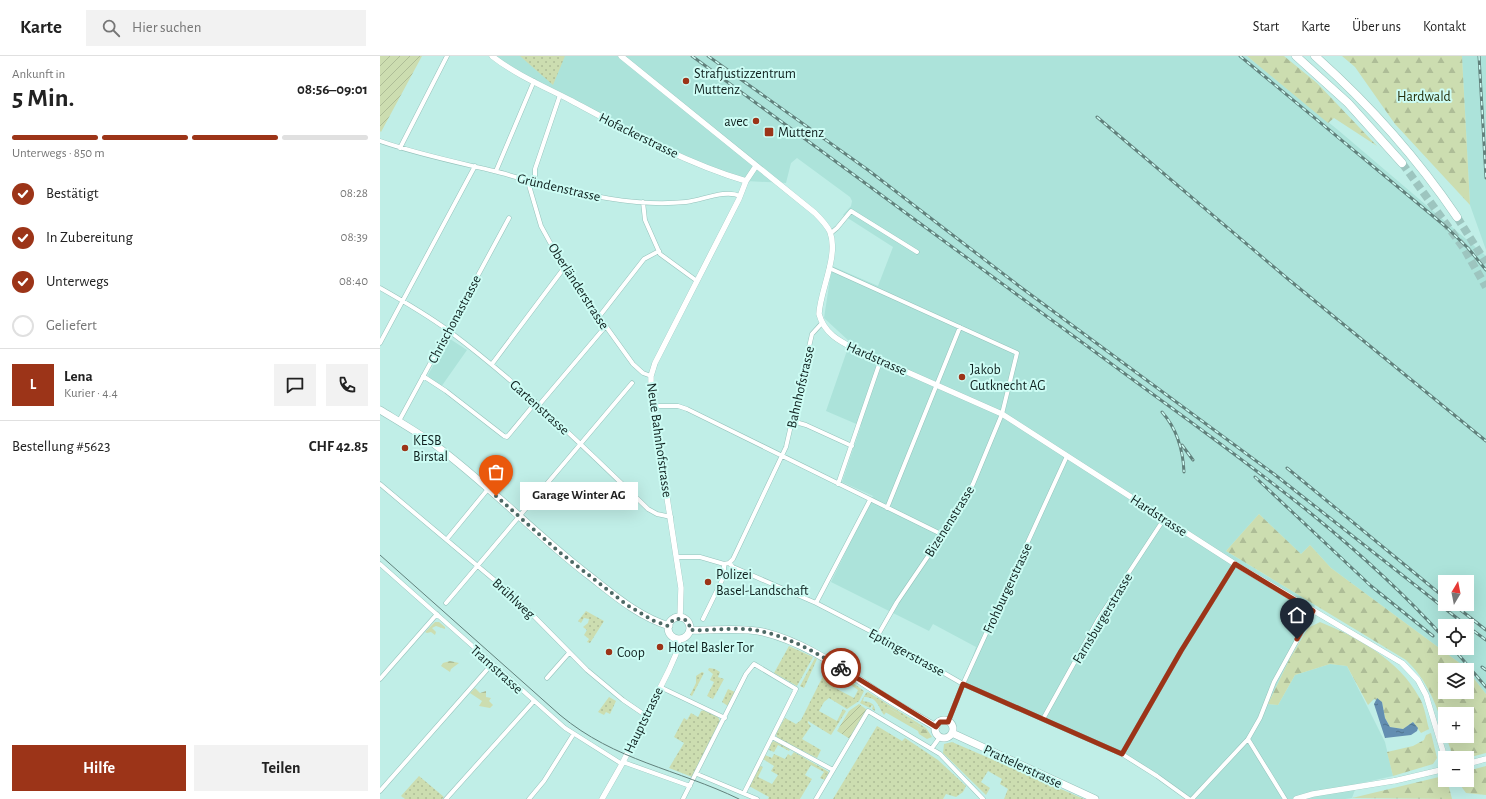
<!DOCTYPE html>
<html lang="de">
<head>
<meta charset="utf-8">
<style>
	:root { --surface:#fff; --page:#f2f2f2; --text:#222; --muted:#767676; --line:#e0e0e0; --accent:#9c3418 }
	body { margin:0; font-family:"Alegreya Sans",sans-serif; background:var(--page); color:var(--text); height:100vh; display:flex; flex-direction:column; font-size:15px; white-space:nowrap }
	* { box-sizing:border-box; margin:0 }
	p { font-size:13px; color:var(--muted) }
	.icon { flex:none; width:22px; height:22px; fill:none; stroke:currentColor; stroke-width:2; stroke-linecap:round; stroke-linejoin:round }
	.map { position:relative; flex:1; overflow:hidden }
	.panel { display:flex; flex-direction:column; background:var(--surface); width:380px }
	.panel>* { flex:none }
	.needle { width:26px; rotate:10deg }
	.controls { position:absolute; left:1058px; top:519px; display:grid; gap:8px }
	.controls a { display:grid; place-items:center; width:36px; height:36px; border-radius:0px; background:var(--surface); box-shadow:0 4px 16px #0002; font-size:20px }
	.pin { position:absolute; display:grid; place-items:center; width:34px; height:34px; color:#fff; margin:-41px -17px; border-radius:50% 50% 50% 0; rotate:-45deg; box-shadow:0 0 4px #0007 }
	.pin .icon { rotate:45deg }
	.courier { position:absolute; display:grid; place-items:center; width:40px; height:40px; margin:-20px; border:3px solid #9c3418; border-radius:50%; background:#fff; color:#222; box-shadow:0 1px 5px #0007 }
	.bubble { position:absolute; height:28px; border-radius:0px; background:var(--surface); box-shadow:0 4px 16px #0002; font-size:13px; font-weight:600; line-height:28px; text-align:center }
	.headline em { font-style:normal; font-weight:600 }
	.headline div { display:flex; flex-direction:column-reverse }
	.headline { display:flex; align-items:center; justify-content:space-between; height:68px; padding:0 12px }
	h1 { font-size:26px; font-weight:600; line-height:30px }
	.bar { display:grid; grid-template-columns:repeat(4,1fr); gap:6px 4px; align-content:center; height:48px; padding:0 12px }
	.bar i { height:5px; border-radius:3px; background:var(--line) }
	.bar .selected { background:var(--accent) }
	.bar p { grid-column:span 4 }
	.line { display:flex; align-items:center; gap:10px; padding:0 12px; border-top:1px solid var(--line) }
	.line div { flex:1 }
	.round { display:grid; place-items:center; flex:none; width:42px; height:42px; border-radius:0px; background:var(--page) }
	ol { padding:0 12px; list-style:none }
	li { display:flex; align-items:center; gap:12px; height:44px }
	li p { margin-inline-start:auto }
	li .icon { padding:4px; border-radius:50%; background:var(--accent); color:#fff; stroke-width:4 }
	li:last-child { color:var(--muted) }
	li i { width:22px; height:22px; border:2px solid var(--line); border-radius:50% }
	.button { display:flex; gap:8px; margin-top:auto; padding:8px 12px }
	.button a { flex:1; height:46px; border-radius:0px; background:var(--accent); color:#fff; font-size:16px; font-weight:600; line-height:46px; text-align:center }
	.button a+a { background:var(--page); color:var(--text) }
	header { display:flex; align-items:center; gap:24px; box-sizing:border-box; height:56px; padding:0 20px; background:var(--surface); border-bottom:1px solid var(--line) }
	header strong { font-size:19px }
	nav { display:flex; gap:22px; margin-inline-start:auto; font-size:14px }
	.search { width:280px; height:36px; background:var(--page); display:flex; align-items:center; gap:10px; box-sizing:border-box; padding:0 14px; border-radius:0px; color:var(--muted); font-size:15px }
	main { display:flex; flex:1; min-height:0 }
	.map>svg:first-child { display:block }
	.built { fill:#ace3da; fill-rule:evenodd }
	.grass { fill:url(#grass-dots) }
	.forest { fill:url(#forest-firs); fill-rule:evenodd }
	.garden { fill:url(#garden-furrows) }
	.water { fill:url(#water-ripples) }
	.lines { fill:none; stroke-linecap:round; stroke-linejoin:round }
	.motorway-tunnel { stroke:#9dc5bf; stroke-width:8; stroke-dasharray:8 4; stroke-linecap:butt }
	.minor-casing { stroke:#95c2bb; stroke-width:5 }
	.tertiary-casing { stroke:#95c2bb; stroke-width:6 }
	.primary-casing { stroke:#95c2bb; stroke-width:8 }
	.motorway-casing { stroke:#95c2bb; stroke-width:9 }
	.minor { stroke:#fff; stroke-width:4 }
	.tertiary { stroke:#fff; stroke-width:5.5 }
	.primary { stroke:#fff; stroke-width:7 }
	.motorway { stroke:#fff; stroke-width:8 }
	.tram { stroke:#61817c; stroke-width:1 }
	.rail-casing { stroke:#61817c; stroke-width:3 }
	.rail { stroke:#cdfcf4; stroke-width:1.5; stroke-dasharray:4.5; stroke-linecap:butt }
	.done { stroke:#4d6965; stroke-width:4; stroke-dasharray:0 7.2 }
	.route { stroke:#9c3418; stroke-width:5 }
	.poi-dot { fill:#9c3418; stroke:#cdfcf4; stroke-width:1.5 }
	.labels { text-anchor:middle; stroke-width:4; stroke-linejoin:round; paint-order:stroke }
	.poi-label { font-size:14px; fill:#0f211f; stroke:#cdfcf4; text-anchor:start }
	.park-label { font-size:14px; fill:#242f0a; stroke:#cdfcf4 }
	.street-label { font-size:14px; fill:#0f211f; stroke:#cdfcf4 }
</style>
</head>
<body>
<header>
<strong>Karte</strong>
<div class="search"><svg class="icon" aria-label="search" viewBox="0 0 24 24"><circle cx="10" cy="10" r="6"/><path d="M15 15l6 6"/></svg>Hier suchen</div>
<nav><a>Start</a><a>Karte</a><a>Über uns</a><a>Kontakt</a></nav>
</header>
<main>
<section class="panel">
<div class="headline"><div><h1>5 Min.</h1><p>Ankunft in</p></div><em>08:56–09:01</em></div>
<div class="bar"><i class="selected"></i><i class="selected"></i><i class="selected"></i><i></i><p>Unterwegs · 850 m</p></div>
<ol>
<li><svg class="icon" aria-label="check" viewBox="0 0 24 24"><path d="M5 12l5 5 9-10"/></svg>Bestätigt<p>08:28</p></li>
<li><svg class="icon" aria-label="check" viewBox="0 0 24 24"><path d="M5 12l5 5 9-10"/></svg>In Zubereitung<p>08:39</p></li>
<li><svg class="icon" aria-label="check" viewBox="0 0 24 24"><path d="M5 12l5 5 9-10"/></svg>Unterwegs<p>08:40</p></li>
<li><i></i>Geliefert</li>
</ol>
<div class="line" style="height:72px"><b class="round" style="background:var(--accent);color:#fff">L</b><div><b>Lena</b><p>Kurier · 4.4</p></div><a class="round"><svg class="icon" aria-label="chat" viewBox="0 0 24 24"><path d="M4 5h16v11H9l-5 4z"/></svg></a><a class="round"><svg class="icon" aria-label="phone" viewBox="0 0 24 24"><path d="M5 4h4l2 5-3 2q2 4 5 5l2-3 5 2v4C11 20 4 13 5 4z"/></svg></a></div>
<div class="line" style="height:52px"><div>Bestellung #5623</div><b>CHF 42.85</b></div>
<div class="button"><a>Hilfe</a><a>Teilen</a></div>
</section>
<div class="map">
<svg width="1106" height="743" viewBox="0 0 1106 743">
	<defs>
		<pattern id="grass-dots" width="8" height="8" patternUnits="userSpaceOnUse"><rect width="8" height="8" fill="#ccddb0"/><path d="M2 2h.1M6 6h.1" fill="none" stroke="#aebd97" stroke-width="1.8" stroke-linecap="round"/></pattern>
		<pattern id="forest-firs" width="22" height="20" patternUnits="userSpaceOnUse"><rect width="22" height="20" fill="#ccddb0"/><path d="M5 1l3.5 6h-7zM16 11l3.5 6h-7z" fill="#aebd97"/></pattern>
		<pattern id="garden-furrows" width="10" height="10" patternUnits="userSpaceOnUse"><rect width="10" height="10" fill="#ccddb0"/><path d="M-1 1l2-2M0 10L10 0M9 11l2-2" fill="none" stroke="#aebd97"/></pattern>
		<pattern id="water-ripples" width="26" height="14" patternUnits="userSpaceOnUse"><rect width="26" height="14" fill="#638eb1"/><path d="M2 4q2-2 4 0t4 0M15 11q2-2 4 0t4 0" fill="none" stroke="#50748f"/></pattern>
	</defs>
	<rect width="100%" height="100%" fill="#c0eee7"/>
	<!-- built -->
	<path class="built" d="M112,0h755l91,74 148,126v438l-21,-27 -134,-99 -21,-23 -9,9 -42,-40 -33,37 89,54 -47,99 10,1 17,-30 35,-11 17,2 38,76 8,34 -36,8 -5,14 -7,1h-156l-67,-45 -159,-70 13,-37 -43,-23 -4,7 -98,-49 42,-86 -31,-14 19,-56 -35,-15 24,-69 -26,-24 8,-52 46,20 15,-39 -50,-32 8,-9 1,-5 -2,-4 -53,-39 -6,5 -5,20 -40,-2 -9,-2 -110,-49zM1065,526h22v22h-22zM1065,570h22v22h-22z
		M1082,0h24v194l-16,-45z
		M70,283l17,11 -26,37 -11,-8 -2,-4 19,-35z"/>
	<!-- grass -->
	<path class="grass" d="M140,0h45l-12,29z
		M206,555l18,10 -14,22 -3,-1 2,-3 -5,-4 3,-5 -4,-3 5,-4 1,-4 -5,-1 -3,5 -3,-2z
		M409,590l24,11 -16,29 -23,-13z
		M435,602l2,1 -13,29 -4,-2z
		M448,610l19,13 -2,2 -5,-2 -5,9 19,10 4,-8 -10,-7 1,-3 15,11 -5,10 -12,8 -18,-11 -5,4 -5,9 18,10 6,-12 3,2 -15,24 -23,-14v2l3,3 -9,13 19,11 -4,8 -40,-20 -1,-5 9,-15 11,6 5,-4z
		M329,612l6,1 5,3 -2,5 6,2 -11,20 -6,-3 7,-14 -4,-2 3,-6 -5,-4z
		M322,616l2,1 -12,23 -2,-1 6,-12v-7z
		M348,633l7,3 -7,14 -6,-4z
		M488,636l58,36 -1,2 -36,-22 -5,7c-6,-9 -7,-18 -20,-18l-1,4c7,1 12,2 12,10l-3,-2 1,-3 -1,-1 -2,3 -10,-5 6,-10z
		M229,641l7,4 -6,13 -4,-2 -2,3 -6,-3z
		M324,654l14,7 2,4 -28,56 -23,-9 15,-25 -10,-6 10,-19 3,2 4,-7 7,4 3,-6z
		M497,670l25,15 3,-3 33,22 28,26 -3,6 -7,5 -10,-3 -3,5h-110z
		M394,685l16,8 -1,2 -11,-6 -4,7 -5,-2 2,-7z
		M572,686l132,57h-80l4,-10 -8,-5 2,-5 -14,-8 -7,11 9,6 -4,7 -43,-42 1,-9z
		M414,696l35,20 -4,8 -5,-2 4,-6 -13,-7 -6,10 7,4 -12,20h-32l1,-2 -20,-11 11,-20 3,1 -5,10 14,7 6,-9 -7,-4 3,-5 -11,-7 2,-4 7,3 2,-4 11,5 3,-5 3,2z
		M39,720l25,21 -2,2h-37l-4,-3z"/>
	<!-- forest -->
	<path class="forest" d="M867,0h37l33,27 60,63 -43,-28 -6,5z
		M962,0h120l8,149 -75,-81 -40,-57z
		M879,458l42,40 9,-9 21,23 134,99 21,27v59l-19,5 -11,-1 -5,-6 -5,-15h21v-22h-22v18c-9,-28 -17,-51 -39,-72l-180,-109zM1065,614h22v22h-22z
		M55,566h4l6,5v2l-9,-3 -4,2 4,4 -1,3 -4,-3 -4,1 -2,-1z
		M940,566c37,15 79,38 99,75 6,9 7,22 10,32l-8,4 -8,-11 -10,7 -13,-2 -5,-9 -3,-16 -8,-3 -6,6 -21,-39 -17,-2 -35,11 -17,30 -10,-1 21,-44 19,-32z
		M70,605l9,2 -8,6 -1,3 -9,-6 2,-3z
		M95,632l5,5 6,-2v6l5,1 -2,3 4,4 -3,3 -11,-2 3,-5 -12,-8z
		M509,652l36,22 1,-2 6,9 -5,2 -8,-5 -1,-3 -33,-19z
		M1051,677l6,25 -4,6 -40,12 -6,-24 26,-6 11,-6 2,-5z
		M1106,710v29l-20,-2 -8,-11 1,-2h8v-9z
		M1059,721l10,10 3,12 -100,-1z"/>
	<!-- garden -->
	<path class="garden" d="M0,0h42l-41,76 -1,-1z
		M479,648l8,6 -17,29 -13,-8 12,-20z"/>
	<!-- water -->
	<path class="water" d="M997,642l5,4 3,16 5,9 13,2 10,-7 5,6 -1,3 -6,4 -26,3 -11,-34z"/>
	<g class="lines">
		<!-- motorway-tunnel -->
		<path class="motorway-tunnel" d="M1022,107l63,87 21,37
			M1077,161l29,46"/>
		<!-- minor casing -->
		<g class="minor-casing">
			<path id="minor" d="M0,85c37,13 76,21 114,30 14,3 27,9 41,10 49,14 100,26 151,21 17,-2 39,-13 54,-6
				M20,92l47,-92
				M116,115l38,-90
				M155,125v-12l25,-74
				M148,126l13,44 23,42 69,96 10,9 8,3
				M263,146l2,18 15,34 37,27
				M451,177l6,-5 14,-17 66,41
				M449,212l188,85 -15,61 -29,70 -17,31 -59,87 -19,33
				M0,232c23,13 47,27 69,43 72,54 135,116 199,178l9,5 14,3
				M218,262l46,-59 15,-8
				M0,287l95,-177
				M112,308l72,-96
				M43,320l23,15 58,45 3,1 29,-35
				M159,349l66,-78
				M273,350h25l9,3 254,125
				M19,365l110,-203
				M412,365l14,4 46,21
				M0,428l137,115 70,71 36,30 22,15
				M458,428l43,-125
				M507,452l73,-181
				M67,483l41,-50
				M297,501h23l24,7 5,-1 4,-4 53,-112 26,-113 10,-11
				M349,507l4,4 83,36 62,32 85,49 159,70 35,22 32,23
				M0,508l185,164 57,36
				M66,547l186,-220
				M436,547l54,-103
				M323,563l21,-43v-12
				M167,622l22,-25
				M0,623l57,-65
				M280,631l65,31
				M663,663l56,-101 65,-99
				M568,666l15,-38 104,-228
				M392,681l61,33
				M868,683l37,60
				M552,692l8,-11
				M742,698l59,-103 54,-87
				M243,706l67,24
				M317,718l60,25
				M0,735l112,-127
				M66,743l88,-98
				M149,743l15,-18 29,-46
				M303,743l63,-125 8,-10 42,25 -52,104
				M436,743l52,-88 72,43 43,45
				M812,743l56,-60 12,-21 14,-36 39,-71"/>
		</g>
		<!-- tertiary casing -->
		<g class="tertiary-casing">
			<path id="tertiary" d="M112,0c24,19 53,31 80,45 56,30 113,62 174,80
				M241,0l194,157c6,6 12,12 15,19 9,23 -10,59 -11,82 5,19 20,27 36,35l147,65 233,150 167,99 16,17 8,15 19,63
				M300,562l1,-30 -30,-194v-18l4,-13 84,-164 7,-18 10,-15
				M1087,708l19,-5
				M1014,725l51,-12
				M222,743l20,-35 47,-94 7,-16 3,-15
				M916,743l17,-5 80,-13"/>
		</g>
		<!-- primary casing -->
		<g class="primary-casing">
			<path id="primary" d="M0,354c18,11 37,22 54,34 54,40 100,89 153,130 26,20 50,42 82,52
				M288 572a11 11 0 1 1 22 0a11 11 0 1 1-22 0Z
				M310,574c24,1 49,-3 73,2 42,10 77,36 113,59 19,13 40,24 60,36
				M555 673a9 9 0 1 1 18 0a9 9 0 1 1-18 0Z
				M572,677l143,66"/>
		</g>
		<!-- motorway casing -->
		<g class="motorway-casing">
			<path id="motorway" d="M916,0l52,47 54,60
				M935,0c54,48 102,102 142,161"/>
		</g>
		<!-- minor -->
		<use href="#minor" class="minor"/>
		<!-- tertiary -->
		<use href="#tertiary" class="tertiary"/>
		<!-- primary -->
		<use href="#primary" class="primary"/>
		<!-- motorway -->
		<use href="#motorway" class="motorway"/>
		<!-- tram -->
		<path class="tram" d="M0,499l180,160c55,46 117,54 179,84"/>
		<!-- rail casing -->
		<g class="rail-casing">
			<path id="rail" d="M312,0c142,104 283,208 425,312 114,84 233,165 328,271
				M328,0l160,114 151,116 255,188 193,152
				M860,0l205,170 23,22 18,22
				M1099,0l7,122
				M717,61l191,162 198,162
				M782,356c15,17 21,37 22,60
				M802,389l11,15
				M907,412l158,130
				M875,421l116,109 62,50
				M1073,548l33,26
				M1087,570l19,14
				M1073,592l33,39
				M1102,611l4,3"/>
		</g>
		<!-- rail -->
		<use href="#rail" class="rail"/>
	</g>
	<g class="lines">
		<!-- done -->
		<path class="done" d="M116,440l62,55 69,54 27,16 14,5 6,-7h10l5,4 1,7c17,1 35,-2 52,-1 35,1 70,21 99,39"/>
		<!-- route -->
		<path class="route" d="M461,612l95,59 4,-5h8l15,-38 159,70 59,-103 54,-87 78,47 -16,28"/>
	</g>
	<!-- markers -->
	<g class="poi-dot">
		<circle cx="306" cy="25" r="4"/>
		<circle cx="376" cy="65" r="4"/>
		<rect x="384" y="71" width="10" height="10" rx="2"/>
		<circle cx="582" cy="321" r="4"/>
		<circle cx="25" cy="392" r="4"/>
		<circle cx="328" cy="526" r="4"/>
		<circle cx="280" cy="591" r="4"/>
		<circle cx="229" cy="596" r="4"/>
	</g>
	<g class="labels">
		<!-- poi labels -->
		<g class="poi-label">
			<text x="314" y="22">Strafjustizzentrum<tspan x="314" dy="16">Muttenz</tspan></text>
			<text x="368" y="70" text-anchor="end">avec</text>
			<text x="398" y="81">Muttenz</text>
			<text x="590" y="318">Jakob<tspan x="590" dy="16">Gutknecht AG</tspan></text>
			<text x="33" y="389">KESB<tspan x="33" dy="16">Birstal</tspan></text>
			<text x="336" y="523">Polizei<tspan x="336" dy="16">Basel-Landschaft</tspan></text>
			<text x="288" y="596">Hotel Basler Tor</text>
			<text x="237" y="601">Coop</text>
		</g>
		<!-- park labels -->
		<g class="park-label">
			<text x="1044" y="45">Hardwald</text>
		</g>
		<!-- street labels -->
		<g class="street-label">
			<text transform="translate(259 79) rotate(26)" y="5">Hofackerstrasse</text>
			<text transform="translate(179 131) rotate(13)" y="5">Gründenstrasse</text>
			<text transform="translate(199 230) rotate(57)" y="5">Oberländerstrasse</text>
			<text transform="translate(74 263) rotate(-62)" y="5">Chrischonastrasse</text>
			<text transform="translate(497 302) rotate(24)" y="5">Hardstrasse</text>
			<text transform="translate(420 331) rotate(-77)" y="5">Bahnhofstrasse</text>
			<text transform="translate(160 351) rotate(42)" y="5">Gartenstrasse</text>
			<text transform="translate(280 384) rotate(82)" y="5">Neue Bahnhofstrasse</text>
			<text transform="translate(779 459) rotate(33)" y="5">Hardstrasse</text>
			<text transform="translate(569 465) rotate(-58)" y="5">Bizenenstrasse</text>
			<text transform="translate(627 532) rotate(-65)" y="5">Frohburgerstrasse</text>
			<text transform="translate(134 542) rotate(43)" y="5">Brühlweg</text>
			<text transform="translate(722 562) rotate(-59)" y="5">Farnsburgerstrasse</text>
			<text transform="translate(527 596) rotate(29)" y="5">Eptingerstrasse</text>
			<text transform="translate(117 613) rotate(42)" y="5">Tramstrasse</text>
			<text transform="translate(263 664) rotate(-64)" y="5">Hauptstrasse</text>
			<text transform="translate(643 710) rotate(25)" y="5">Prattelerstrasse</text>
		</g>
	</g>
</svg>
<div class="controls">
<a><svg class="needle" viewBox="-14 -14 28 28"><path d="M0-13l5 13h-10z" fill="#e53935"/><path d="M0 13l5-13h-10z" fill="#767676"/></svg></a>
<a><svg class="icon" aria-label="locate" viewBox="0 0 24 24"><circle cx="12" cy="12" r="6"/><path d="M12 2v4M12 18v4M2 12h4M18 12h4"/></svg></a>
<a><svg class="icon" aria-label="layers" viewBox="0 0 24 24"><path d="M12 4l9 5-9 5-9-5zM3 14l9 5 9-5"/></svg></a>
<a>+</a>
<a>−</a>
</div>
<div class="pin" style="left:116px;top:440px;background:#ea580c"><svg class="icon" aria-label="bag" viewBox="0 0 24 24"><path d="M5 8h14l-1 12H6zM9 8a3 3 0 0 1 6 0"/></svg></div>
<div class="pin" style="left:917px;top:583px;background:#1f2937"><svg class="icon" aria-label="home" viewBox="0 0 24 24"><path d="M3 11l9-7 9 7M6 9v11h12V9"/></svg></div>
<div class="courier" style="left:461px;top:612px"><svg class="icon" aria-label="bike" viewBox="0 0 24 24"><circle cx="6" cy="16" r="4"/><circle cx="18" cy="16" r="4"/><path d="M6 16l4-8h5l3 8M10 8l3 8H6M13 5h3"/></svg></div>
<div class="bubble" style="left:140px;top:426px;width:118px">Garage Winter AG</div>
</div>
</main>
</body>
</html>
